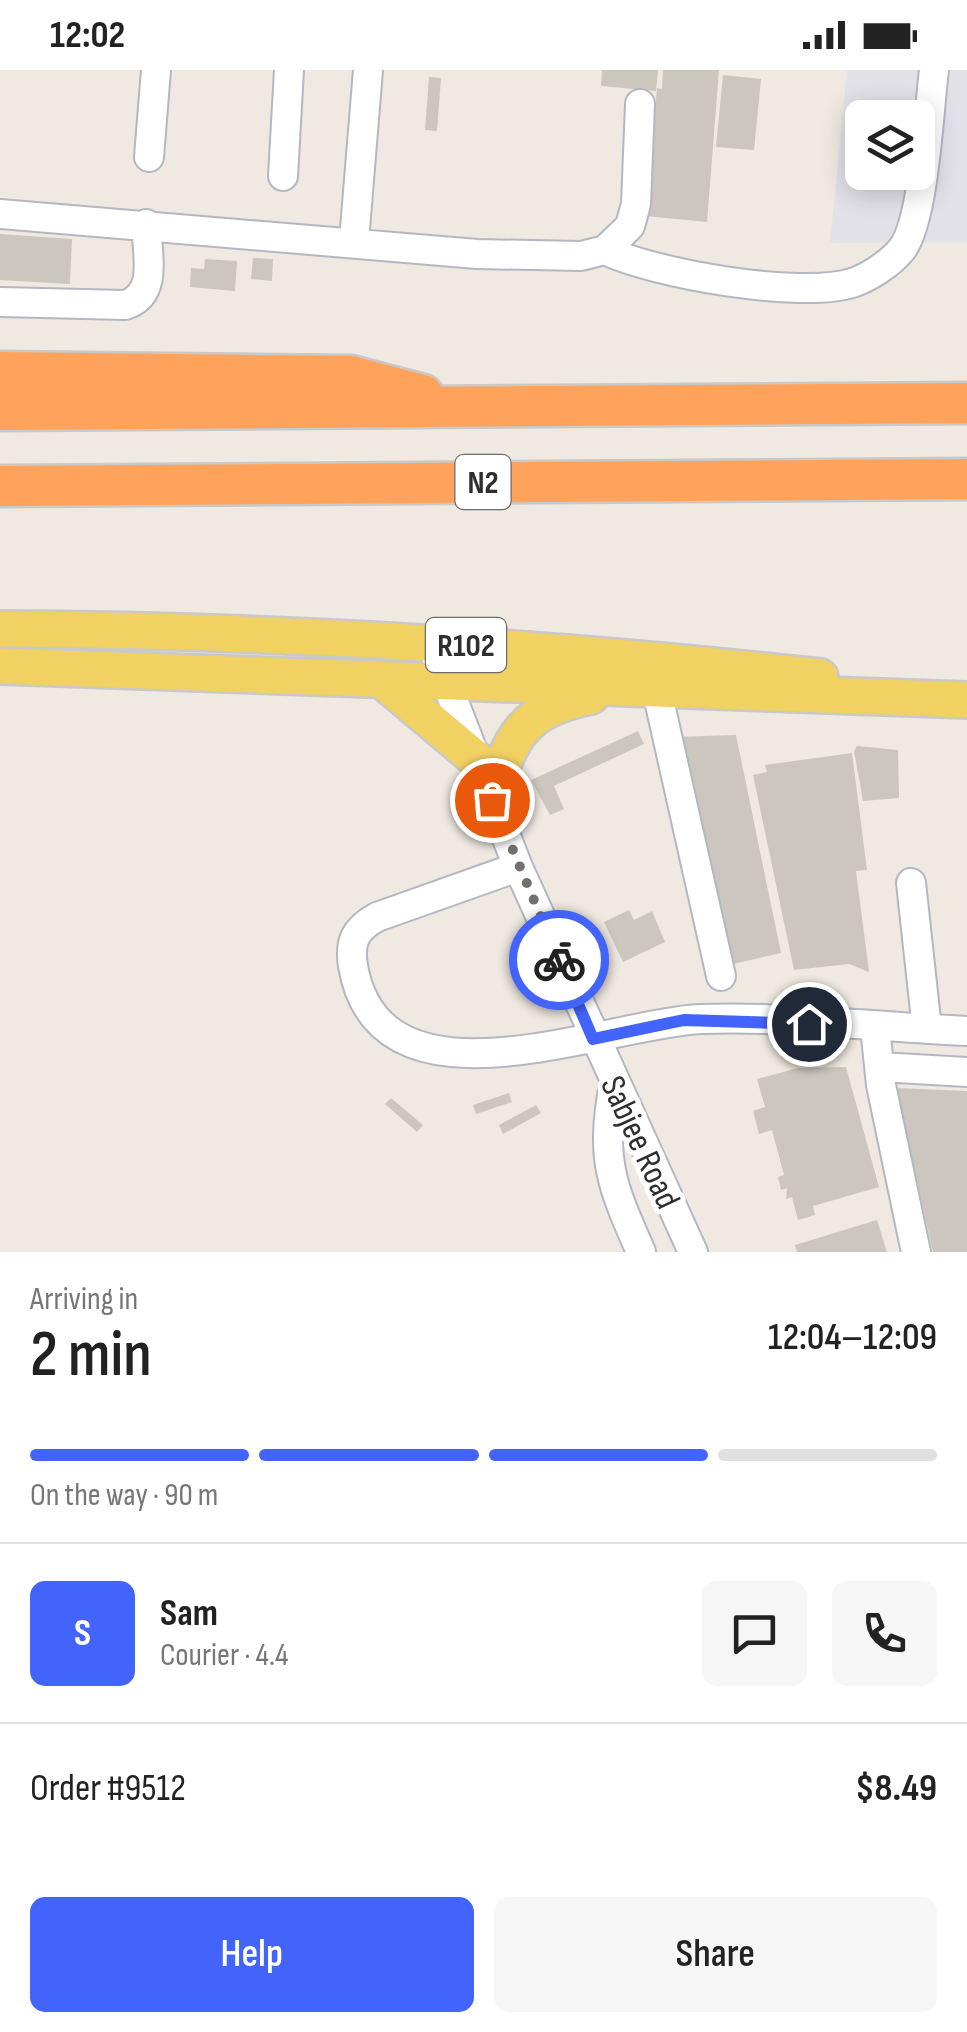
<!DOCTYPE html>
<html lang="en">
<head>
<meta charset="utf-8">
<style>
	:root { --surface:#fff; --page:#f6f6f6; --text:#222; --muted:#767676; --line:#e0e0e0; --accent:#4264fb }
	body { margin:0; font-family:"Sofia Sans Condensed",sans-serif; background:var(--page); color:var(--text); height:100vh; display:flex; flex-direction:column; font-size:38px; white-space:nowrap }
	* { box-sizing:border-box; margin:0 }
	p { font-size:32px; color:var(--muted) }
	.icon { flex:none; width:55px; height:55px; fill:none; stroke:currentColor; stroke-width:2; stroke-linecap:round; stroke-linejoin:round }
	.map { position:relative; height:1182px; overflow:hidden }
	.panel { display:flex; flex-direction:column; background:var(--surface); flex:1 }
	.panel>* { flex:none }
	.controls { position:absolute; left:845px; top:30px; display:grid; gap:20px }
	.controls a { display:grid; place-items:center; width:90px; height:90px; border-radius:15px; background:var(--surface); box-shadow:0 5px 25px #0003; font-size:50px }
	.pin { position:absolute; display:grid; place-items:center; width:85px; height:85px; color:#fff; margin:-42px; border:5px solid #fff; border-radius:50%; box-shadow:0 2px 10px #0007 }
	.courier { position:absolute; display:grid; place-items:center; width:100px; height:100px; margin:-50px; border:8px solid #4264fb; border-radius:50%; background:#fff; color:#222; box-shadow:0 2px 12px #0007 }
	.head em { font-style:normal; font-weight:600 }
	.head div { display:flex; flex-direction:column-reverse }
	.head { display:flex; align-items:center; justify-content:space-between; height:170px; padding:0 30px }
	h1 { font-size:65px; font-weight:600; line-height:75px }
	.bar { display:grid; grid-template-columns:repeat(4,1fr); gap:15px 10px; align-content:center; height:120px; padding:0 30px }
	.bar i { height:12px; border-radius:8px; background:var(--line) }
	.bar .on { background:var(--accent) }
	.bar p { grid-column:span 4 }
	.line { display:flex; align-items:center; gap:25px; padding:0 30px; border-top:2px solid var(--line) }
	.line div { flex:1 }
	.round { display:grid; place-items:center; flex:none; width:105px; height:105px; border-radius:15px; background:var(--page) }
	.action { display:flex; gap:20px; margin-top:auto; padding:20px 30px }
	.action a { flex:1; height:115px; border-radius:15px; background:var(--accent); color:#fff; font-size:40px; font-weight:600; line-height:115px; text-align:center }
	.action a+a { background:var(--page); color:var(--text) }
	.status { display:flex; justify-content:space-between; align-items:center; height:70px; padding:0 50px; background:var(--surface); direction:ltr }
	.status svg { height:28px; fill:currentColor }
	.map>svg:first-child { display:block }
	.industrial { fill:#e3e1e8; fill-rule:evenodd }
	.building { fill:#cbc7bf }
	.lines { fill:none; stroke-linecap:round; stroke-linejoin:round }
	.minor-casing { stroke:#b4b7c1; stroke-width:32 }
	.major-casing { stroke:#c9c9c9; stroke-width:40 }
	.highway-casing { stroke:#c9c9c9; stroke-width:45 }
	.minor { stroke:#fff; stroke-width:28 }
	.major { stroke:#f2d163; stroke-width:35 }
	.highway { stroke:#ffa35c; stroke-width:40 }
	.done { stroke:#726f6d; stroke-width:10; stroke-dasharray:0 18 }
	.route { stroke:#4264fb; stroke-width:12 }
	.labels { text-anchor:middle; stroke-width:10; stroke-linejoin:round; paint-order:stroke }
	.shield { fill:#fff; stroke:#6d6d6d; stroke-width:2.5 }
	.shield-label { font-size:32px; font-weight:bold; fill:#2e2e2e }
	.street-label { font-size:35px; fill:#2e2e2e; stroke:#fff }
</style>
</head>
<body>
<div class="status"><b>12:02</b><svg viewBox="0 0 49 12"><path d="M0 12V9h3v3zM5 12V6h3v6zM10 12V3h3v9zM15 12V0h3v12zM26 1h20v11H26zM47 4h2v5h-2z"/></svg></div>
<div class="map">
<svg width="967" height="1182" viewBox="0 0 967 1182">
	<rect width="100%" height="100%" fill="#efe9e1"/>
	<!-- industrial -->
	<path class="industrial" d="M847,0h120v172l-137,1zM862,48h56v54h-56z"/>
	<!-- building -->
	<path class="building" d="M602,0h56l-2,21 -55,-5z
		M663,0h56l-12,152 -62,-6 12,-128 5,1z
		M723,5l38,4 -7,71 -38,-3z
		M429,7l12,1 -4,53 -12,-1z
		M0,164l72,5 -2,45 -70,-4z
		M253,188l20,1 -1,22 -21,-2z
		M205,189l32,2 -2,30 -45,-4 1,-19 13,1z
		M638,661l6,13 -90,42 10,23 -14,6 -19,-35z
		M736,665l45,218 -57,13 -52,-229z
		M857,676l41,4 1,48 -36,3 -9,-50z
		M852,683l15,117 -11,1 13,101 -20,-8 -55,6 -41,-195 14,-3 -2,-7z
		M629,840l5,10 18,-9 13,31 -42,20 -19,-40z
		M846,997l33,120 -66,19 2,9 -17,5 -6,-23 -6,2 1,-11 -6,2 -3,-13 6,-2 -12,-45 -13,4 -6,-23 12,-4 -8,-28 41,-11z
		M896,1018l71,3v161h-34z
		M509,1023l3,9 -36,12 -3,-9z
		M391,1028l32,27 -6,7 -32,-28z
		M536,1035l5,8 -38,21 -4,-9z
		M877,1150l10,32h-90l-2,-7z"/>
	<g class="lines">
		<!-- minor casing -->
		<g class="minor-casing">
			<path id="minor" d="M149,87l7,-87
				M283,106l6,-106
				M0,144l477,40 104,2 24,-6 25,-24 6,-22 4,-100
				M354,171l14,-171
				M605,180c49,24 195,49 247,33 16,-5 39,-20 50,-34 22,-28 27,-140 32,-179
				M0,232l125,3c34,-10 22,-52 21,-81
				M431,573l87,224 175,385
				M657,621l64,285
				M518,797l-141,50c-22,12 -28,25 -24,49 27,155 252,57 348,53 88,-3 178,8 266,12
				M911,813l16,146
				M875,957l6,58 35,167
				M880,997l87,5
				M614,1014c-14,75 -3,100 27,168"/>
		</g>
		<!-- major casing -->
		<g class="major-casing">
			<path id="major" d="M0,559c274,1 548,18 820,48
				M0,596l967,34
				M382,610l94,79
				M492,731c17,-64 30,-91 99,-105"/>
		</g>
		<!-- highway casing -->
		<g class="highway-casing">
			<path id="highway" d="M0,302l351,4 72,19
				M0,340l967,-7
				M0,416l967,-7"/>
		</g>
		<!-- minor -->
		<use href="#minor" class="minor"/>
		<!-- major -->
		<use href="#major" class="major"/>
		<!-- highway -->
		<use href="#highway" class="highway"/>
	</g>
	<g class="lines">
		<!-- done -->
		<path class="done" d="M492,730l67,160"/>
		<!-- route -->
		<path class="route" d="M559,890l34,79 91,-19 125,4"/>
	</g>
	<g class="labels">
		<!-- shield labels -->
		<g class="shield">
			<rect x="455.5" y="385" width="55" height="54" rx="8"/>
			<rect x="426" y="548" width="80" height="54" rx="8"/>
		</g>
		<g class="shield-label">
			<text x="483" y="423">N2</text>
			<text x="466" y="586">R102</text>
		</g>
		<!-- street labels -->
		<g class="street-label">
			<text transform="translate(641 1072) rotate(65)" y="12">Sabjee Road</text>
		</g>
	</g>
</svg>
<div class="controls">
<a><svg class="icon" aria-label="layers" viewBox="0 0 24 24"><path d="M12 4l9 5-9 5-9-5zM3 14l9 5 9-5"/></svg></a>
</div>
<div class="pin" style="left:492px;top:730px;background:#ea580c"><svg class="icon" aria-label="bag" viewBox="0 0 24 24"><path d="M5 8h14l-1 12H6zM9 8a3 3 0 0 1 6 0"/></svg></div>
<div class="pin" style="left:809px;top:954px;background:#1f2937"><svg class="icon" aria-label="home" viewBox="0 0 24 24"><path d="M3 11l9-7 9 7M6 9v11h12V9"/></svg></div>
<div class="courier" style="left:559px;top:890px"><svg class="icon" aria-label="bike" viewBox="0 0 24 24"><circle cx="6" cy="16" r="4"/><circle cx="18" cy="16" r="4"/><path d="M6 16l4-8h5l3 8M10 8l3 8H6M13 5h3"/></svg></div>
</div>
<section class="panel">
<div class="head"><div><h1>2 min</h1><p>Arriving in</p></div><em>12:04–12:09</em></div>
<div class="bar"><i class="on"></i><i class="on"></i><i class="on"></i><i></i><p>On the way · 90 m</p></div>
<div class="line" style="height:180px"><b class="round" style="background:var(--accent);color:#fff">S</b><div><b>Sam</b><p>Courier · 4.4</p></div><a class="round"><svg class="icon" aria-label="chat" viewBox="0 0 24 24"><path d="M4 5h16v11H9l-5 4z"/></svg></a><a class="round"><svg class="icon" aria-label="phone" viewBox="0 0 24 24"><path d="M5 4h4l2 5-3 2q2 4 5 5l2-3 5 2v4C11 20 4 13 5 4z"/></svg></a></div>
<div class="line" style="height:130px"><div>Order #9512</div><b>$8.49</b></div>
<div class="action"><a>Help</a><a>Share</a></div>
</section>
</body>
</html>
